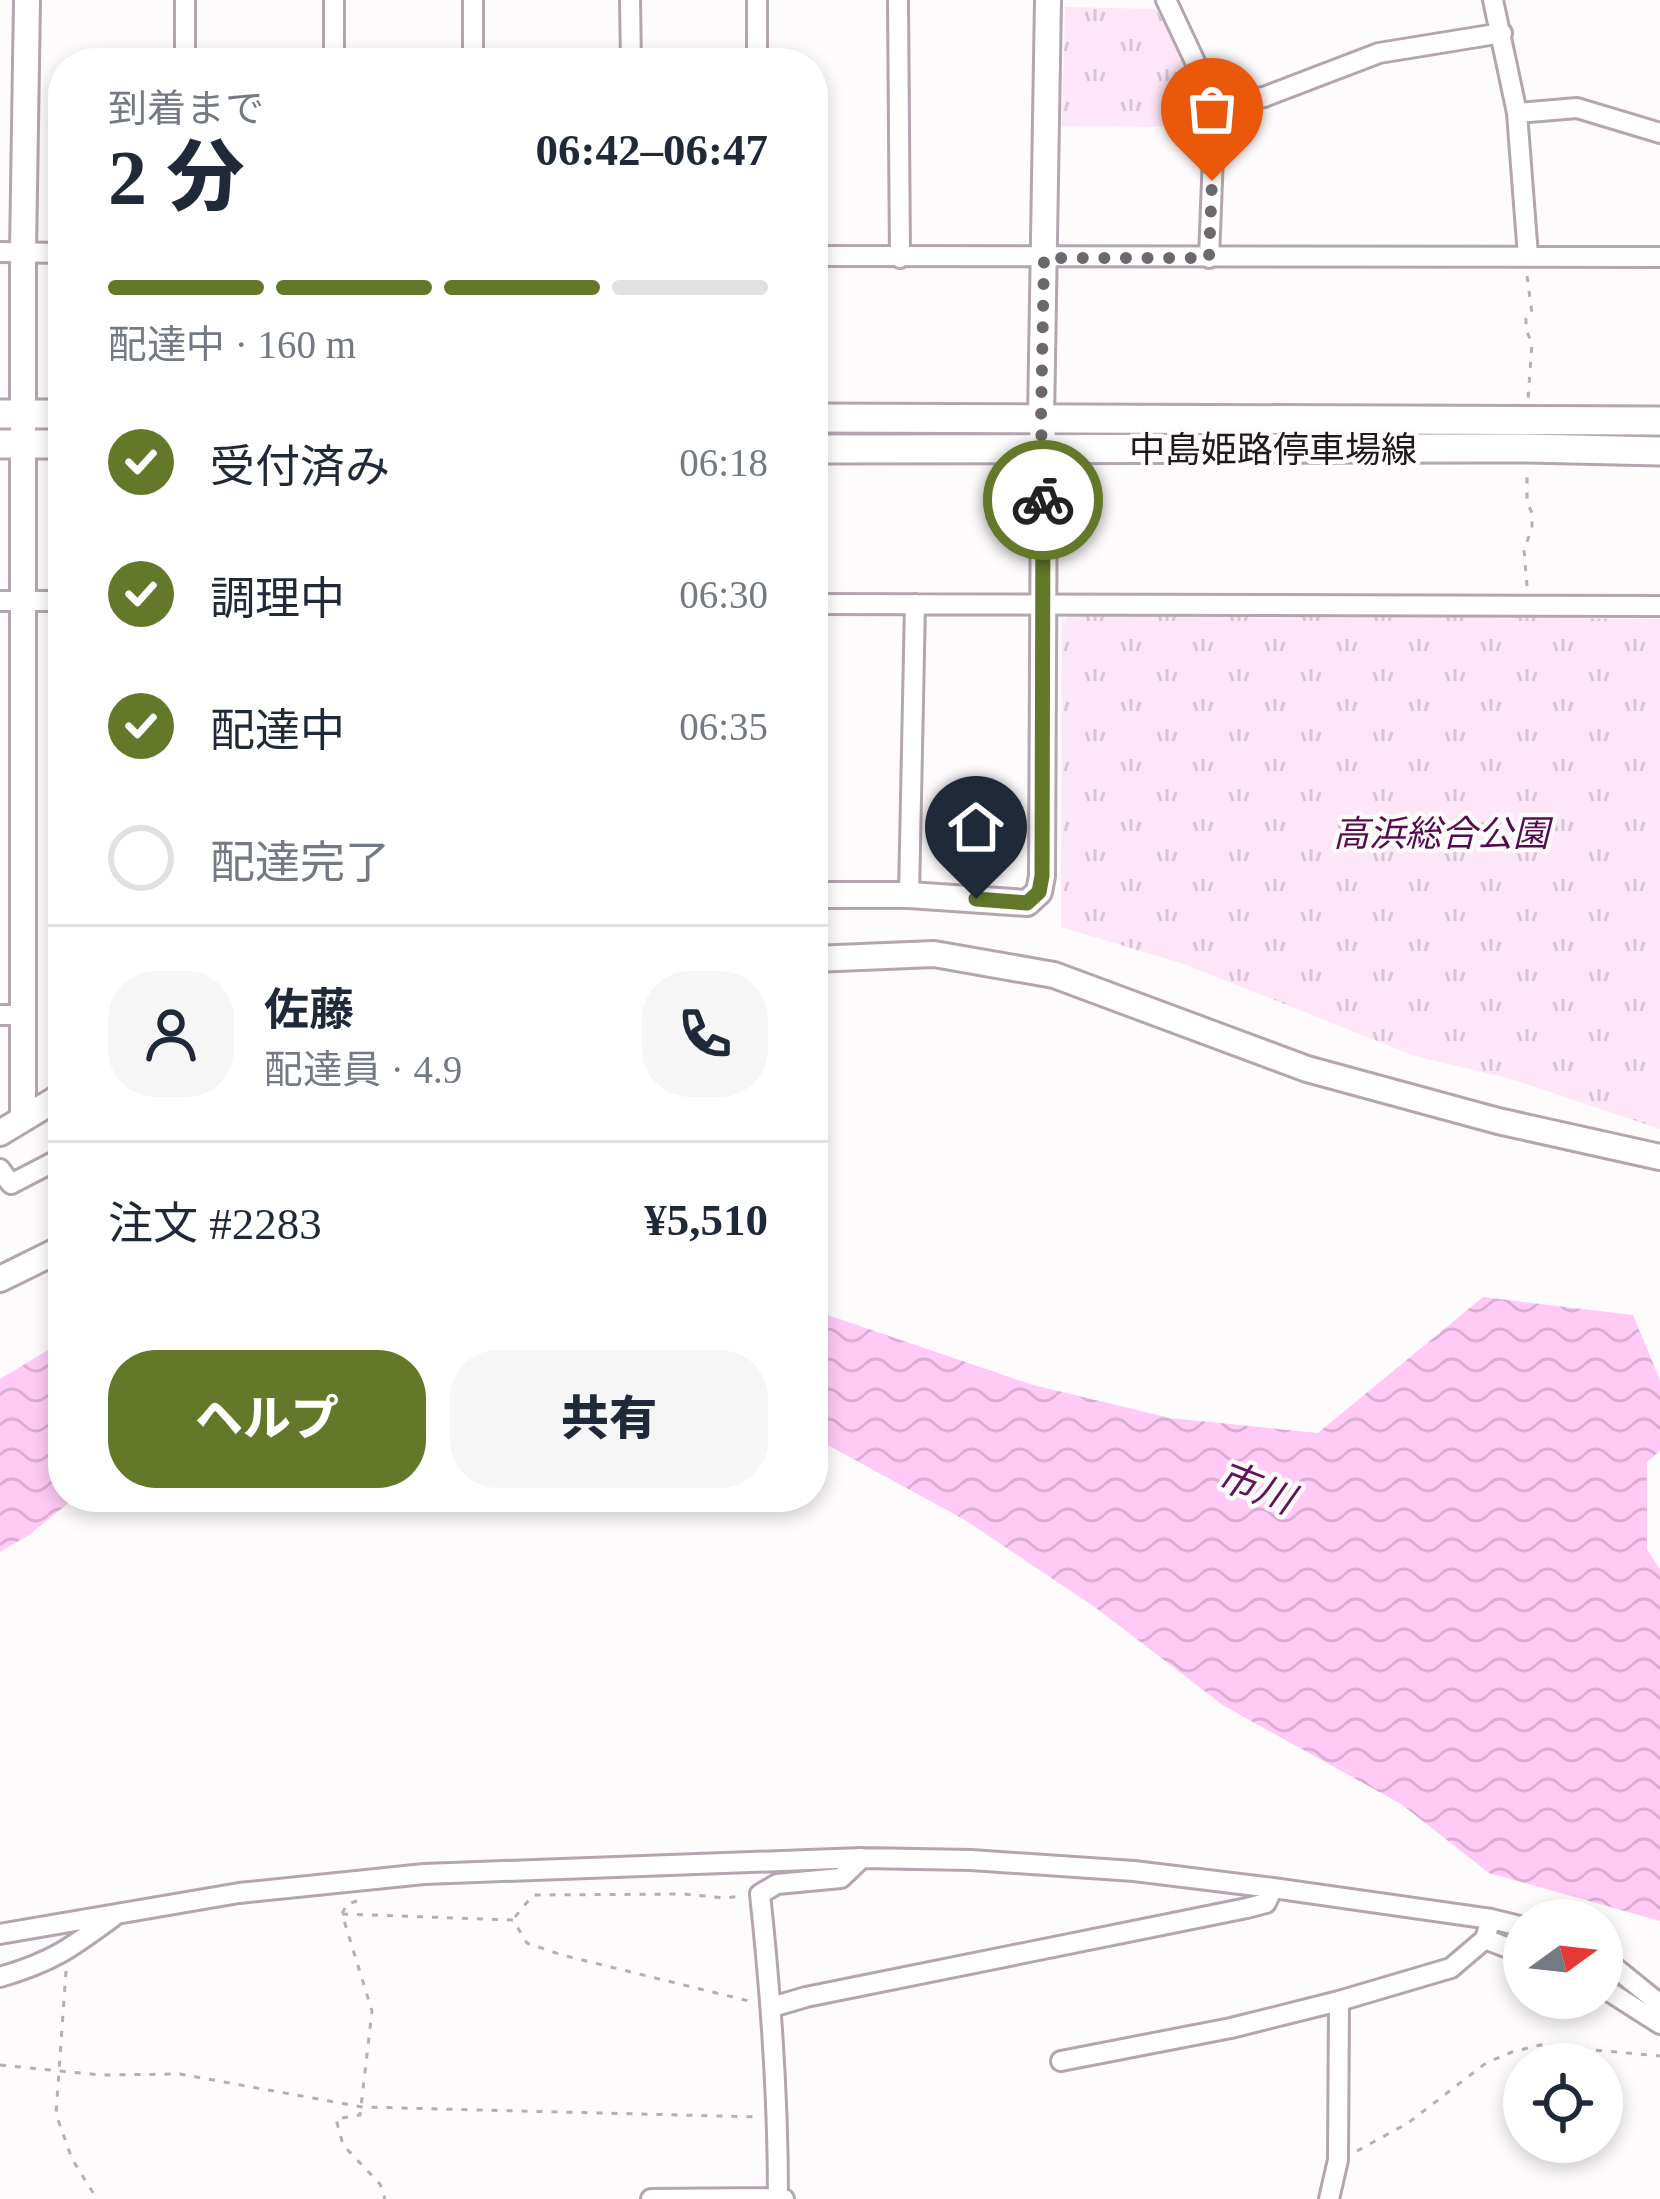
<!DOCTYPE html>
<html lang="ja">
<head>
<meta charset="utf-8">
<style>
	:root { --surface:#fff; --page:#f6f6f7; --text:#1f2937; --muted:#747a83; --line:#e0e1e3; --accent:#637829 }
	body { margin:0; font-family:"Times New Roman","Noto Sans JP",serif; background:var(--page); color:var(--text); height:100vh; display:flex; flex-direction:column; font-size:45px; white-space:nowrap }
	* { box-sizing:border-box; margin:0 }
	p { font-size:39px; color:var(--muted) }
	.icon { flex:none; width:66px; height:66px; fill:none; stroke:currentColor; stroke-width:2; stroke-linecap:round; stroke-linejoin:round }
	.map { position:relative; flex:1; overflow:hidden }
	.drawer { position:absolute; left:48px; top:48px; width:780px; height:1464px; display:flex; flex-direction:column; background:var(--surface); border-radius:48px; box-shadow:0 6px 18px #0003 }
	.drawer>* { flex:none }
	.needle { width:78px; rotate:75deg }
	.buttons { position:absolute; left:1503px; top:1899px; display:grid; gap:24px }
	.buttons a { display:grid; place-items:center; width:120px; height:120px; border-radius:50%; background:var(--surface); box-shadow:0 6px 18px #0003; font-size:60px }
	.pin { position:absolute; display:grid; place-items:center; width:102px; height:102px; color:#fff; margin:-123px -51px; border-radius:50% 50% 50% 0; rotate:-45deg; box-shadow:0 0 12px #0007 }
	.pin .icon { rotate:45deg }
	.courier { position:absolute; display:grid; place-items:center; width:120px; height:120px; margin:-60px; border:9px solid #637829; border-radius:50%; background:#fff; color:#222; box-shadow:0 3px 15px #0007 }
	.overview em { font-style:normal; font-weight:800 }
	.overview div { display:flex; flex-direction:column-reverse }
	.overview { display:flex; align-items:center; justify-content:space-between; height:204px; padding:0 60px }
	h1 { font-size:78px; font-weight:800; line-height:90px }
	.bar { display:grid; grid-template-columns:repeat(4,1fr); gap:18px 12px; align-content:center; height:144px; padding:0 60px }
	.bar i { height:15px; border-radius:9px; background:var(--line) }
	.bar .current { background:var(--accent) }
	.bar p { grid-column:span 4 }
	.line { display:flex; align-items:center; gap:30px; padding:0 60px; border-top:3px solid var(--line) }
	.line div { flex:1 }
	.round { display:grid; place-items:center; flex:none; width:126px; height:126px; border-radius:48px; background:var(--page) }
	ol { padding:0 60px; list-style:none }
	li { display:flex; align-items:center; gap:36px; height:132px }
	li p { margin-inline-start:auto }
	li .icon { padding:12px; border-radius:50%; background:var(--accent); color:#fff; stroke-width:4 }
	li:last-child { color:var(--muted) }
	li i { width:66px; height:66px; border:6px solid var(--line); border-radius:50% }
	.primary-button { display:flex; gap:24px; margin-top:auto; padding:24px 60px }
	.primary-button a { flex:1; height:138px; border-radius:48px; background:var(--accent); color:#fff; font-size:48px; font-weight:800; line-height:138px; text-align:center }
	.primary-button a+a { background:var(--page); color:var(--text) }
	.map>svg:first-child { display:block }
	.grass { fill:url(#grass-tufts) }
	.water { fill:url(#water-waves) }
	.lines { fill:none; stroke-linecap:round; stroke-linejoin:round }
	.minor-casing { stroke:#b4a5b1; stroke-width:24 }
	.tertiary-casing { stroke:#b4a5b1; stroke-width:30 }
	.secondary-casing { stroke:#b4a5b1; stroke-width:33 }
	.path { stroke:#b3afb2; stroke-width:3; stroke-dasharray:6 9; stroke-linecap:butt }
	.minor { stroke:#fff; stroke-width:18 }
	.tertiary { stroke:#fff; stroke-width:24 }
	.secondary { stroke:#fff; stroke-width:27 }
	.done { stroke:#6d686c; stroke-width:12; stroke-dasharray:0 21.6 }
	.route { stroke:#637829; stroke-width:15 }
	.labels { text-anchor:middle; stroke-width:9; stroke-linejoin:round; paint-order:stroke }
	.street-label { font-size:36px; fill:#1f191e; stroke:#fefbfd }
	.park-label { font-size:36px; font-style:italic; fill:#570b4f; stroke:#fefbfd }
	.water-label { font-size:39px; font-style:italic; fill:#5f1557; stroke:#fefbfd }
</style>
</head>
<body>
<div class="map">
<svg width="1660" height="2199" viewBox="0 0 1660 2199">
	<defs>
		<pattern id="grass-tufts" width="24" height="20" patternUnits="userSpaceOnUse" patternTransform="scale(3)"><rect width="24" height="20" fill="#fce6f7"/><path d="M3 7l-1-3M5 7V3M7 7l1-3M15 17l-1-3M17 17v-4M19 17l1-3" fill="none" stroke="#d8c5d3"/></pattern>
		<pattern id="water-waves" width="16" height="10" patternUnits="userSpaceOnUse" patternTransform="scale(3)"><rect width="16" height="10" fill="#ffcaf5"/><path d="M0 5q4-4 8 0t8 0" fill="none" stroke="#daadd2"/></pattern>
	</defs>
	<rect width="100%" height="100%" fill="#fefbfd"/>
	<!-- grass -->
	<path class="grass" d="M1065,7l91,2 45,80v38l-139,-1z
		M1071,614l589,5v510l-149,-50 -96,-23 -231,-92 -123,-37 1,-305z"/>
	<!-- water -->
	<path class="water" d="M1483,1297l150,18 27,65v71l-13,11v88l13,19v352l-171,-48 -88,-69 -177,-98 -128,-98 -131,-88 -152,-83v-127l220,75 137,33 148,15z
		M63,1341v156h13l-47,38 -29,17v-173z"/>
	<g class="lines">
		<!-- minor casing -->
		<g class="minor-casing">
			<path id="minor" d="M185,0v63
				M334,0v63
				M630,0l1,63
				M898,0l2,258
				M1166,0l49,104 -6,154
				M1493,0l24,113 11,143
				M473,63v-63
				M757,63v-63
				M1215,104l49,-7 115,-44 123,-20
				M1517,113l60,-5 83,25
				M0,252l63,1
				M813,256l847,1
				M0,601h63
				M813,604l847,2
				M909,895l6,-291
				M0,1015h22
				M0,1169l11,15 52,-27
				M0,1934l239,-41 185,-19 438,-16 109,2 163,11 139,17 218,31 33,8
				M1485,1939l39,15
				M1602,1957l58,47
				M0,1977c52,-15 71,-29 113,-60
				M1602,1987l58,37
				M772,2007l34,-10 441,-89 19,-5 7,-15
				M1061,2061l170,-33 108,-27
				M651,2199l127,-1
				M784,2199l-6,-1c0,-102 -7,-202 -18,-304l17,-10 64,-6 21,-20
				M1329,2199l9,-39 1,-159 112,-33 34,-29 6,-20"/>
		</g>
		<!-- tertiary casing -->
		<g class="tertiary-casing">
			<path id="tertiary" d="M813,895h96l118,8 12,-11 3,-16 2,-426 -3,-31 7,-419
				M813,959l121,-5 120,21 253,94 191,52 162,36
				M23,1119v-867l4,-252
				M0,1133l63,-38
				M0,1279l63,-31"/>
		</g>
		<!-- secondary casing -->
		<g class="secondary-casing">
			<path id="secondary" d="M0,414h63
				M813,418l847,3
				M0,444h63
				M813,449l714,-1 133,3"/>
		</g>
		<!-- path -->
		<path class="path" d="M1527,276l5,37 -6,6v11l6,13 -4,57
			M1527,586l-3,-36 8,-22v-15l-5,-11v-29
			M357,1901l-10,3 -5,10 30,97 -12,104 -24,4 7,26 37,39 5,15
			M342,1914l171,6 14,23 35,12 191,47
			M515,1917l18,-22 151,-1 41,4 16,-2
			M66,1971l-10,143 16,45 25,40
			M0,2065l101,10 79,-1 182,33 396,10
			M1357,2151l51,-28 78,-60 26,-11 28,-7 120,11"/>
		<!-- minor -->
		<use href="#minor" class="minor"/>
		<!-- tertiary -->
		<use href="#tertiary" class="tertiary"/>
		<!-- secondary -->
		<use href="#secondary" class="secondary"/>
	</g>
	<g class="lines">
		<!-- done -->
		<path class="done" d="M1043,500l-2,-81 3,-161h165l3,-77"/>
		<!-- route -->
		<path class="route" d="M976,899l51,4 12,-11 3,-16 1,-376"/>
	</g>
	<g class="labels">
		<!-- street labels -->
		<g class="street-label">
			<text x="1273" y="462">中島姫路停車場線</text>
		</g>
		<!-- park labels -->
		<g class="park-label">
			<text x="1441" y="846">高浜総合公園</text>
		</g>
		<!-- water labels -->
		<g class="water-label">
			<text transform="translate(1256 1487) rotate(21)" y="14">市川</text>
		</g>
	</g>
</svg>
<div class="buttons">
<a><svg class="needle" viewBox="-14 -14 28 28"><path d="M0-13l5 13h-10z" fill="#e53935"/><path d="M0 13l5-13h-10z" fill="#747a83"/></svg></a>
<a><svg class="icon" aria-label="locate" viewBox="0 0 24 24"><circle cx="12" cy="12" r="6"/><path d="M12 2v4M12 18v4M2 12h4M18 12h4"/></svg></a>
</div>
<div class="pin" style="left:1212px;top:181px;background:#ea580c"><svg class="icon" aria-label="bag" viewBox="0 0 24 24"><path d="M5 8h14l-1 12H6zM9 8a3 3 0 0 1 6 0"/></svg></div>
<div class="pin" style="left:976px;top:899px;background:#1f2937"><svg class="icon" aria-label="home" viewBox="0 0 24 24"><path d="M3 11l9-7 9 7M6 9v11h12V9"/></svg></div>
<div class="courier" style="left:1043px;top:500px"><svg class="icon" aria-label="bike" viewBox="0 0 24 24"><circle cx="6" cy="16" r="4"/><circle cx="18" cy="16" r="4"/><path d="M6 16l4-8h5l3 8M10 8l3 8H6M13 5h3"/></svg></div>
<section class="drawer">
<div class="overview"><div><h1>2 分</h1><p>到着まで</p></div><em>06:42–06:47</em></div>
<div class="bar"><i class="current"></i><i class="current"></i><i class="current"></i><i></i><p>配達中 · 160 m</p></div>
<ol>
<li><svg class="icon" aria-label="check" viewBox="0 0 24 24"><path d="M5 12l5 5 9-10"/></svg>受付済み<p>06:18</p></li>
<li><svg class="icon" aria-label="check" viewBox="0 0 24 24"><path d="M5 12l5 5 9-10"/></svg>調理中<p>06:30</p></li>
<li><svg class="icon" aria-label="check" viewBox="0 0 24 24"><path d="M5 12l5 5 9-10"/></svg>配達中<p>06:35</p></li>
<li><i></i>配達完了</li>
</ol>
<div class="line" style="height:216px"><a class="round"><svg class="icon" aria-label="person" viewBox="0 0 24 24"><circle cx="12" cy="8" r="4"/><path d="M4 21q1-7 8-7t8 7"/></svg></a><div><b>佐藤</b><p>配達員 · 4.9</p></div><a class="round"><svg class="icon" aria-label="phone" viewBox="0 0 24 24"><path d="M5 4h4l2 5-3 2q2 4 5 5l2-3 5 2v4C11 20 4 13 5 4z"/></svg></a></div>
<div class="line" style="height:156px"><div>注文 #2283</div><b>¥5,510</b></div>
<div class="primary-button"><a>ヘルプ</a><a>共有</a></div>
</section>
</div>
</body>
</html>
